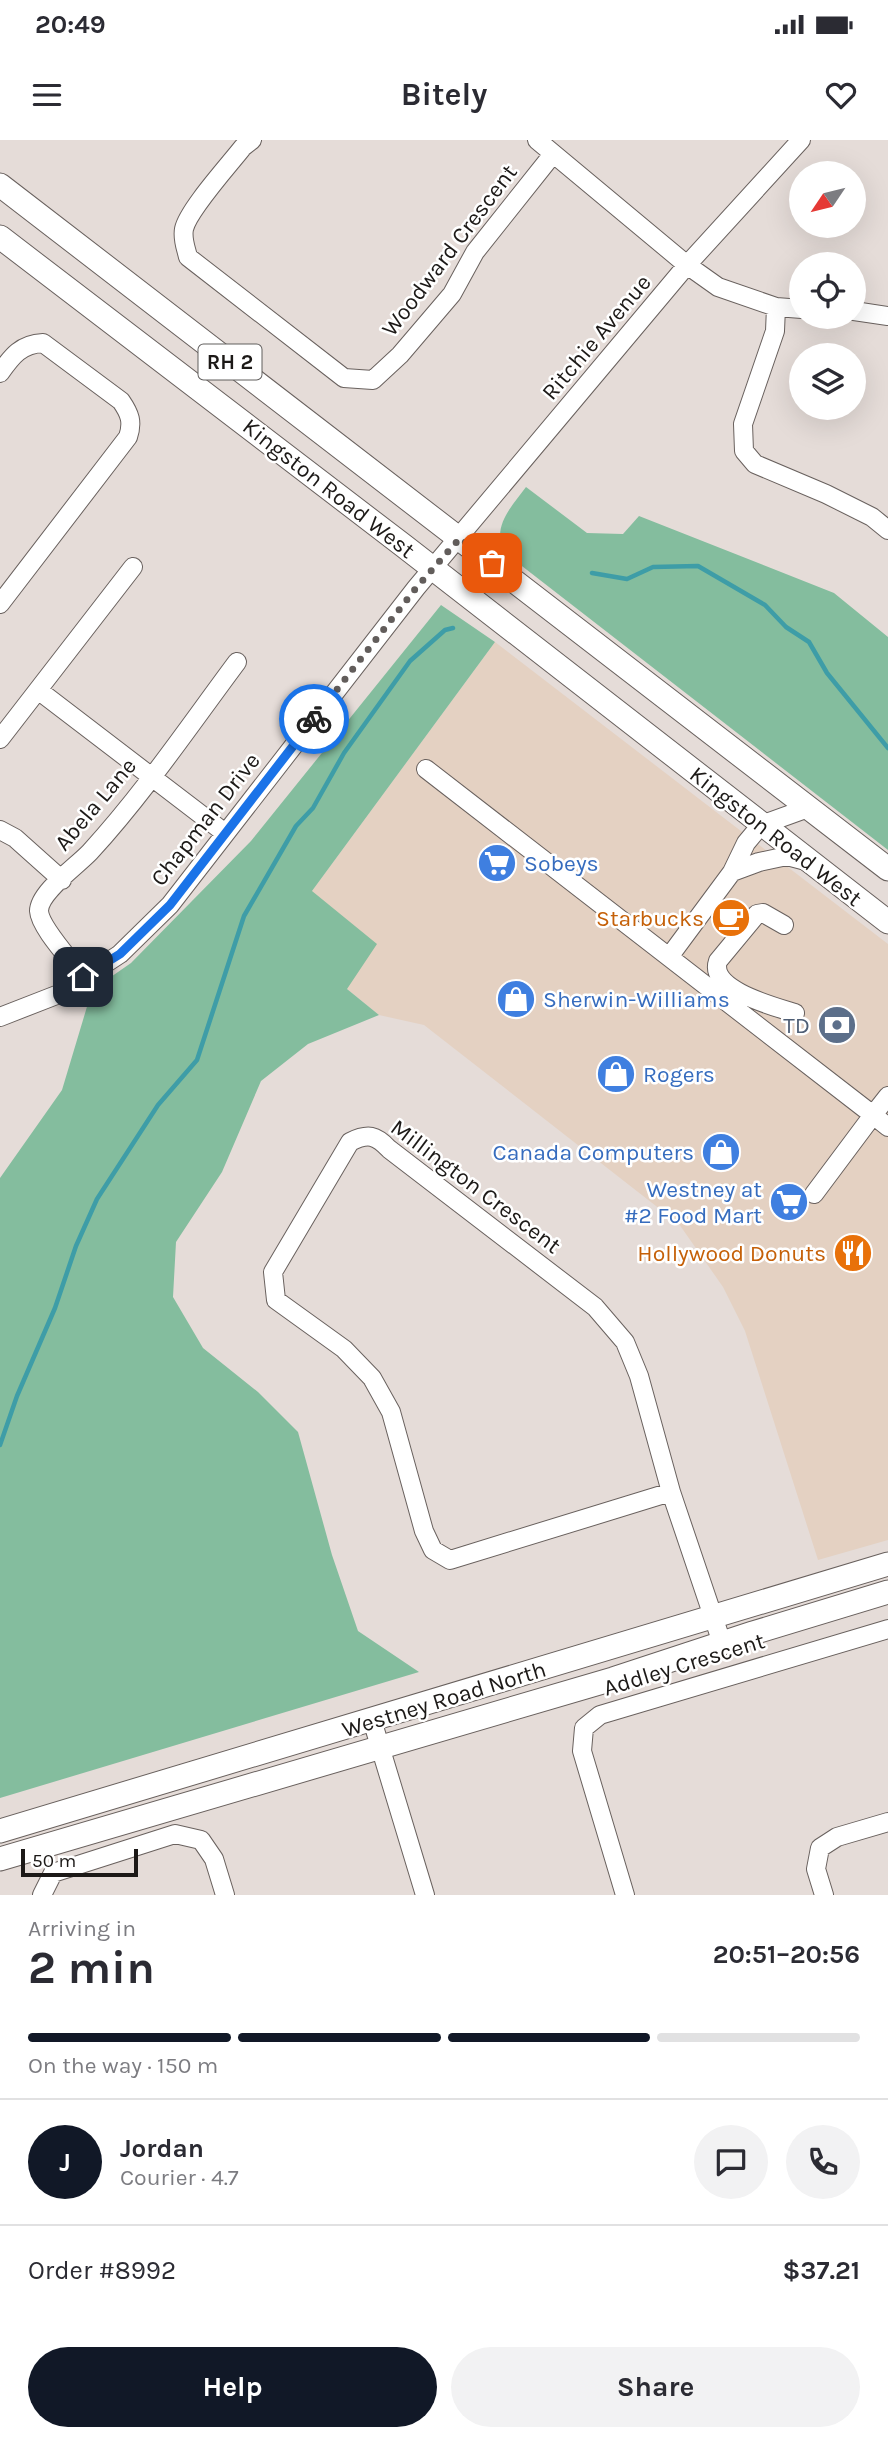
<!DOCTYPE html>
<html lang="en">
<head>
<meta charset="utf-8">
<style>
	:root { --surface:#fff; --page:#f2f2f3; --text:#2b2b33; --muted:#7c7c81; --line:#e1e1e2; --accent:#111827 }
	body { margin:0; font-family:Karla,sans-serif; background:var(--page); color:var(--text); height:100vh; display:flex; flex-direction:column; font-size:26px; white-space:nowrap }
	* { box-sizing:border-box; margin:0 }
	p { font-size:23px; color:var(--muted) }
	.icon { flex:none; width:38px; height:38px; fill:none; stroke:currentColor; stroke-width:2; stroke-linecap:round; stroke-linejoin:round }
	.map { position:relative; height:1755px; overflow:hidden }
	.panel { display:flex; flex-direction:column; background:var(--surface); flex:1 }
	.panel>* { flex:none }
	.needle { width:46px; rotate:235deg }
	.tools { position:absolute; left:789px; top:21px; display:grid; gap:14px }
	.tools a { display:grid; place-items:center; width:77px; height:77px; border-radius:50%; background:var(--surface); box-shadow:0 7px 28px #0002; font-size:35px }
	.scale { position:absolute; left:21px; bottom:18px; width:117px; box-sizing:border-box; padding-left:7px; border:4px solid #1c1917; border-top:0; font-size:19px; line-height:24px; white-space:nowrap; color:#1c1917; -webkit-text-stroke:5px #fff; paint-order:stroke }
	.pin { position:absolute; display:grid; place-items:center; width:60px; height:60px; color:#fff; margin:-30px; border-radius:14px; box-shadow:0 4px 10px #0006 }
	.courier { position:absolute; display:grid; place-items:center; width:70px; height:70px; margin:-35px; border:5px solid #1a73e8; border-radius:50%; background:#fff; color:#222; box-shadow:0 2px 9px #0007 }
	.overview em { font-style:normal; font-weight:700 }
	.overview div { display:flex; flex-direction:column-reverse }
	.overview { display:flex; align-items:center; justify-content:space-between; height:119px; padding:0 28px }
	h1 { font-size:46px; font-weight:700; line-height:52px }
	.bar { display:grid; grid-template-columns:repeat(4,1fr); gap:10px 7px; align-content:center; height:84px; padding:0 28px }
	.bar i { height:9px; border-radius:5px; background:var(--line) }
	.bar .active { background:var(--accent) }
	.bar p { grid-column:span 4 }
	.line { display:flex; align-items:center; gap:18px; padding:0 28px; border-top:2px solid var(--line) }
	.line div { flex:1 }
	.round { display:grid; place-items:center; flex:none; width:74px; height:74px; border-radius:37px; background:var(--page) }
	.action { display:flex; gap:14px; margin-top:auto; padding:14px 28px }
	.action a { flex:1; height:80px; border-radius:42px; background:var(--accent); color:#fff; font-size:28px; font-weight:700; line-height:80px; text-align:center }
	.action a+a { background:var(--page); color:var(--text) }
	.status { display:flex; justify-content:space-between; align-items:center; height:49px; padding:0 35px; background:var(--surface); direction:ltr }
	.status svg { height:19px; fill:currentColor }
	header { display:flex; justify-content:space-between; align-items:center; height:91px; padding:0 28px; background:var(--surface); font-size:32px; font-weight:700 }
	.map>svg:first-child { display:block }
	.commercial { fill:#e4d1c2 }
	.green { fill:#84bd9e }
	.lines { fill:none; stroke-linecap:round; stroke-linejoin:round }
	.stream { stroke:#3e9da7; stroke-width:4.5 }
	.minor-casing { stroke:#69615e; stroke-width:20 }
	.major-casing { stroke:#69615e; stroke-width:25 }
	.minor { stroke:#fff; stroke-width:18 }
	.major { stroke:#fff; stroke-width:23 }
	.done { stroke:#625d5b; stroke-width:7; stroke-dasharray:0 12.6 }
	.route { stroke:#1a73e8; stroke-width:9 }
	.labels { text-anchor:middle; stroke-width:5; stroke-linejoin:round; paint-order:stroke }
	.shield { fill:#fff; stroke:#605e5d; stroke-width:2 }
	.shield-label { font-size:21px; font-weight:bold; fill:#1c1917 }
	.street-label { font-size:23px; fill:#1c1917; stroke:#fff }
	.shop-label { font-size:23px; fill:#366cbe; stroke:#fff; text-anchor:start }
	.food-label { font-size:23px; fill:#c56008; stroke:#fff; text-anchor:end }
	.service-label { font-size:23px; fill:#4e5e75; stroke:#fff; text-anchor:end }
</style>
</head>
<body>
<div class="status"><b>20:49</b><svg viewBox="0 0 49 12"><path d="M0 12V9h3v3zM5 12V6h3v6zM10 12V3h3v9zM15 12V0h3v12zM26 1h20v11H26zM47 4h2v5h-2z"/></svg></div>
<header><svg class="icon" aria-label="menu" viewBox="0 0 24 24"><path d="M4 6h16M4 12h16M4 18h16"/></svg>Bitely<svg class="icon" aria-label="heart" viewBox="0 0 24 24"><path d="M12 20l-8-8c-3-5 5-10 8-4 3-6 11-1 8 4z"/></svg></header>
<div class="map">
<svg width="888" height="1755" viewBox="0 0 888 1755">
	<rect width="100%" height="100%" fill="#e5dcd8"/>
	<!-- commercial -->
	<path class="commercial" d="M495,502l393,302v596l-70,20 -73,-229 -22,-44 -44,-63 -255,-199 -45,-10 -32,-26 -35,-98z"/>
	<!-- green -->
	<path class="green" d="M526,347l61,46 36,1 16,-18 195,77 54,44v213l-379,-294c-22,-24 2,-49 17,-69z
		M441,465l54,37 -183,249 65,53 -30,45 32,26 -71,29 -47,37 -39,91 -46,70 -3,55 30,51 55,44 40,40 34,123 26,76 61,41 -419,126v-620l62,-88 30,-100 39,-27 120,-122z"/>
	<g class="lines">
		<!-- stream -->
		<path class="stream" d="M592,433l35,6 26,-12 45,-1 67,39 21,22 23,15 18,31 61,75
			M0,1305l17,-49 38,-88 21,-62 21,-47 61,-94 39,-45 47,-144 52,-90 17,-18 31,-55 66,-92 35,-31 8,-2"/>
		<!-- minor casing -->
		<g class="minor-casing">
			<path id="minor" d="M252,0l-9,7c-14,18 -55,63 -59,82 -2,10 2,19 4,28l156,121 29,2 27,-25 52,-61 23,-42 78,-98
				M537,0l150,125 31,22 58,20 26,2
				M776,167l-1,24 -32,93 1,27 11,13 71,30 46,23 16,13
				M854,171l34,5
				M0,233c12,-17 21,-29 43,-30l78,58c9,13 12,21 7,36l-128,167
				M38,550l187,143
				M0,599l133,-172
				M426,629l447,346 -59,79
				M0,690l15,8 47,42
				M732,732l27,-10 28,-6 19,5
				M784,785l-21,-12 -6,1 -39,47c-10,29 58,46 77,52
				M669,817l63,-85 14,-29 15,-18 47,-17
				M83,837c-10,-15 -43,-49 -44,-66 0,-19 38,-45 51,-59 54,-59 100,-127 147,-190
				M0,877l59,-23 61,-40 50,-49 246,-317 271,-323 114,-125
				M888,956l-15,19 15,12
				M671,1352l-221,68 -17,-10 -9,-19 -33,-119 -19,-34 -28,-29 -68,-49 -3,-28 77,-130c18,-9 26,-7 39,7l206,158 30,35 14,34 32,116 51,151
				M372,1580l53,175
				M42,1755l11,-22 122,-39 26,6 13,19 11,36
				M625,1755l-43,-144 2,-23 16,-13 288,-86
				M824,1755l-8,-26 4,-21 17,-11 51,-15"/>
		</g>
		<!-- major casing -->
		<g class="major-casing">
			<path id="major" d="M0,45l888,684
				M0,97l404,309 484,376
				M0,1691l888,-267
				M0,1719l613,-180 140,-46 135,-41"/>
		</g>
		<!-- minor -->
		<use href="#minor" class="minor"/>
		<!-- major -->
		<use href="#major" class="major"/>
	</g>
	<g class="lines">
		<!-- done -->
		<path class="done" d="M314,579l102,-131 44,-50 32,25"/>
		<!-- route -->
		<path class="route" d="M83,837l37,-23 50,-49 144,-186"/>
	</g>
	<!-- icons -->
	<defs>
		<g id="supermarket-disc" transform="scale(2.0125)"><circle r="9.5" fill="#3f7fe0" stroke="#fff"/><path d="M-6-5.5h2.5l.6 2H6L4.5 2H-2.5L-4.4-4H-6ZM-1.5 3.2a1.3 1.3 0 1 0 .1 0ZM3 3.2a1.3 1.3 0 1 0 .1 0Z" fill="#fff"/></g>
		<g id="cafe-disc" transform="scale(2.0125)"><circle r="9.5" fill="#e8710a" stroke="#fff"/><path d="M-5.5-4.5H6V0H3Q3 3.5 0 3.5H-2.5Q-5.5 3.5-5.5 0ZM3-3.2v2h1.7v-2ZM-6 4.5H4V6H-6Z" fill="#fff"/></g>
		<g id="shop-disc" transform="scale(2.0125)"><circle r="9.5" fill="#3f7fe0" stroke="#fff"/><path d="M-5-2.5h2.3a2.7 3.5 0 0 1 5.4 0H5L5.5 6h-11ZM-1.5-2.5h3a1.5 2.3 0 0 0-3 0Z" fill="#fff"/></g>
		<g id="bank-disc" transform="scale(2.0125)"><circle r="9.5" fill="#5c6f8a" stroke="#fff"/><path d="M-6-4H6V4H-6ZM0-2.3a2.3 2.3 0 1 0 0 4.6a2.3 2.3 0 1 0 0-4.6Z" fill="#fff"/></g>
		<g id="restaurant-disc" transform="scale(2.0125)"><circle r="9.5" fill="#e8710a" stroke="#fff"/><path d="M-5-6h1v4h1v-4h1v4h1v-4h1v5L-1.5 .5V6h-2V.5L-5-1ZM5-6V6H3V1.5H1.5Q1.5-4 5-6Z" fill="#fff"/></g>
	</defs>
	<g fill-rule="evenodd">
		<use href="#supermarket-disc" x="497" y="723"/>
		<use href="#cafe-disc" x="731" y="778"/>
		<use href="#shop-disc" x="516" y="859"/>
		<use href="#bank-disc" x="837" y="885"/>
		<use href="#shop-disc" x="616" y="934"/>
		<use href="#shop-disc" x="721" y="1012"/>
		<use href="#supermarket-disc" x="789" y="1062"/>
		<use href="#restaurant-disc" x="853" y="1113"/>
	</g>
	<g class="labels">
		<!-- shield labels -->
		<rect class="shield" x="198.5" y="204.5" width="63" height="35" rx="5"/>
		<g class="shield-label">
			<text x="230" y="229">RH 2</text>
		</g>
		<!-- street labels -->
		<g class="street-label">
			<text transform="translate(449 110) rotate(-53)" y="8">Woodward Crescent</text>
			<text transform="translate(596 197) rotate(-50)" y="8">Ritchie Avenue</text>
			<text transform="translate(329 348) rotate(38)" y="8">Kingston Road West</text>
			<text transform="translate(95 664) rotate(-50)" y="8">Abela Lane</text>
			<text transform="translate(205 679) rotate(-52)" y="8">Chapman Drive</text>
			<text transform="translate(776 696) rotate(38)" y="8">Kingston Road West</text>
			<text transform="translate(476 1046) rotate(37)" y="8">Millington Crescent</text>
			<text transform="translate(684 1524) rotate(-17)" y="8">Addley Crescent</text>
			<text transform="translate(444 1559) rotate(-17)" y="8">Westney Road North</text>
		</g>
		<!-- shop labels -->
		<g class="shop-label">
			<text x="524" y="731">Sobeys</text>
			<text x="543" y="867">Sherwin-Williams</text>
			<text x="643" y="942">Rogers</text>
			<text x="694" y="1020" text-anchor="end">Canada Computers</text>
			<text x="762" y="1057" text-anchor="end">Westney at<tspan x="762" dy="26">#2 Food Mart</tspan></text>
		</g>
		<!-- food labels -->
		<g class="food-label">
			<text x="704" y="786">Starbucks</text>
			<text x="826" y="1121">Hollywood Donuts</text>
		</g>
		<!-- service labels -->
		<g class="service-label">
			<text x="810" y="893">TD</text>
		</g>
	</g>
</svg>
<div class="tools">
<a><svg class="needle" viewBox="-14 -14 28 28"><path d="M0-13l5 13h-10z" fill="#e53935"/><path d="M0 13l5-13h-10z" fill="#7c7c81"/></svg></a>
<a><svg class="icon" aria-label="locate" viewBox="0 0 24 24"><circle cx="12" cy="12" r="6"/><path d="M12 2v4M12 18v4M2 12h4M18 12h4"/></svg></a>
<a><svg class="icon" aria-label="layers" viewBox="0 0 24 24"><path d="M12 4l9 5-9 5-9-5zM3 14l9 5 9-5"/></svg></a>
</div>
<div class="scale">50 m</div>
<div class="pin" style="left:492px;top:423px;background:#ea580c"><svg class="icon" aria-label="bag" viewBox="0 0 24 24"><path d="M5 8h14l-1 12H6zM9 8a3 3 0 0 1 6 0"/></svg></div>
<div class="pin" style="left:83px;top:837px;background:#1f2937"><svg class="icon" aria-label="home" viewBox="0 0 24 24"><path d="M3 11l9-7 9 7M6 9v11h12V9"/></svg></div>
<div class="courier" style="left:314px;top:579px"><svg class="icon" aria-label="bike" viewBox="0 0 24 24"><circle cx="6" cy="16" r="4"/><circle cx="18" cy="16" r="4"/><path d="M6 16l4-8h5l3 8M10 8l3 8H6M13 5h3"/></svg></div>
</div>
<section class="panel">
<div class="overview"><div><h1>2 min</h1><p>Arriving in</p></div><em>20:51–20:56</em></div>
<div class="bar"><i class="active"></i><i class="active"></i><i class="active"></i><i></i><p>On the way · 150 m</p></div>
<div class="line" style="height:126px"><b class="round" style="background:var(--accent);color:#fff">J</b><div><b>Jordan</b><p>Courier · 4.7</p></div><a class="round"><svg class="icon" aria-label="chat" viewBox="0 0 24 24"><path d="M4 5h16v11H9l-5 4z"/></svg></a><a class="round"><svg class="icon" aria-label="phone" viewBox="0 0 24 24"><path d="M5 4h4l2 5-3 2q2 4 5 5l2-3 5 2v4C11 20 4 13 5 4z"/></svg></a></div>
<div class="line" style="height:91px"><div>Order #8992</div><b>$37.21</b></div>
<div class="action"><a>Help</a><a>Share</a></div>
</section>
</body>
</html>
